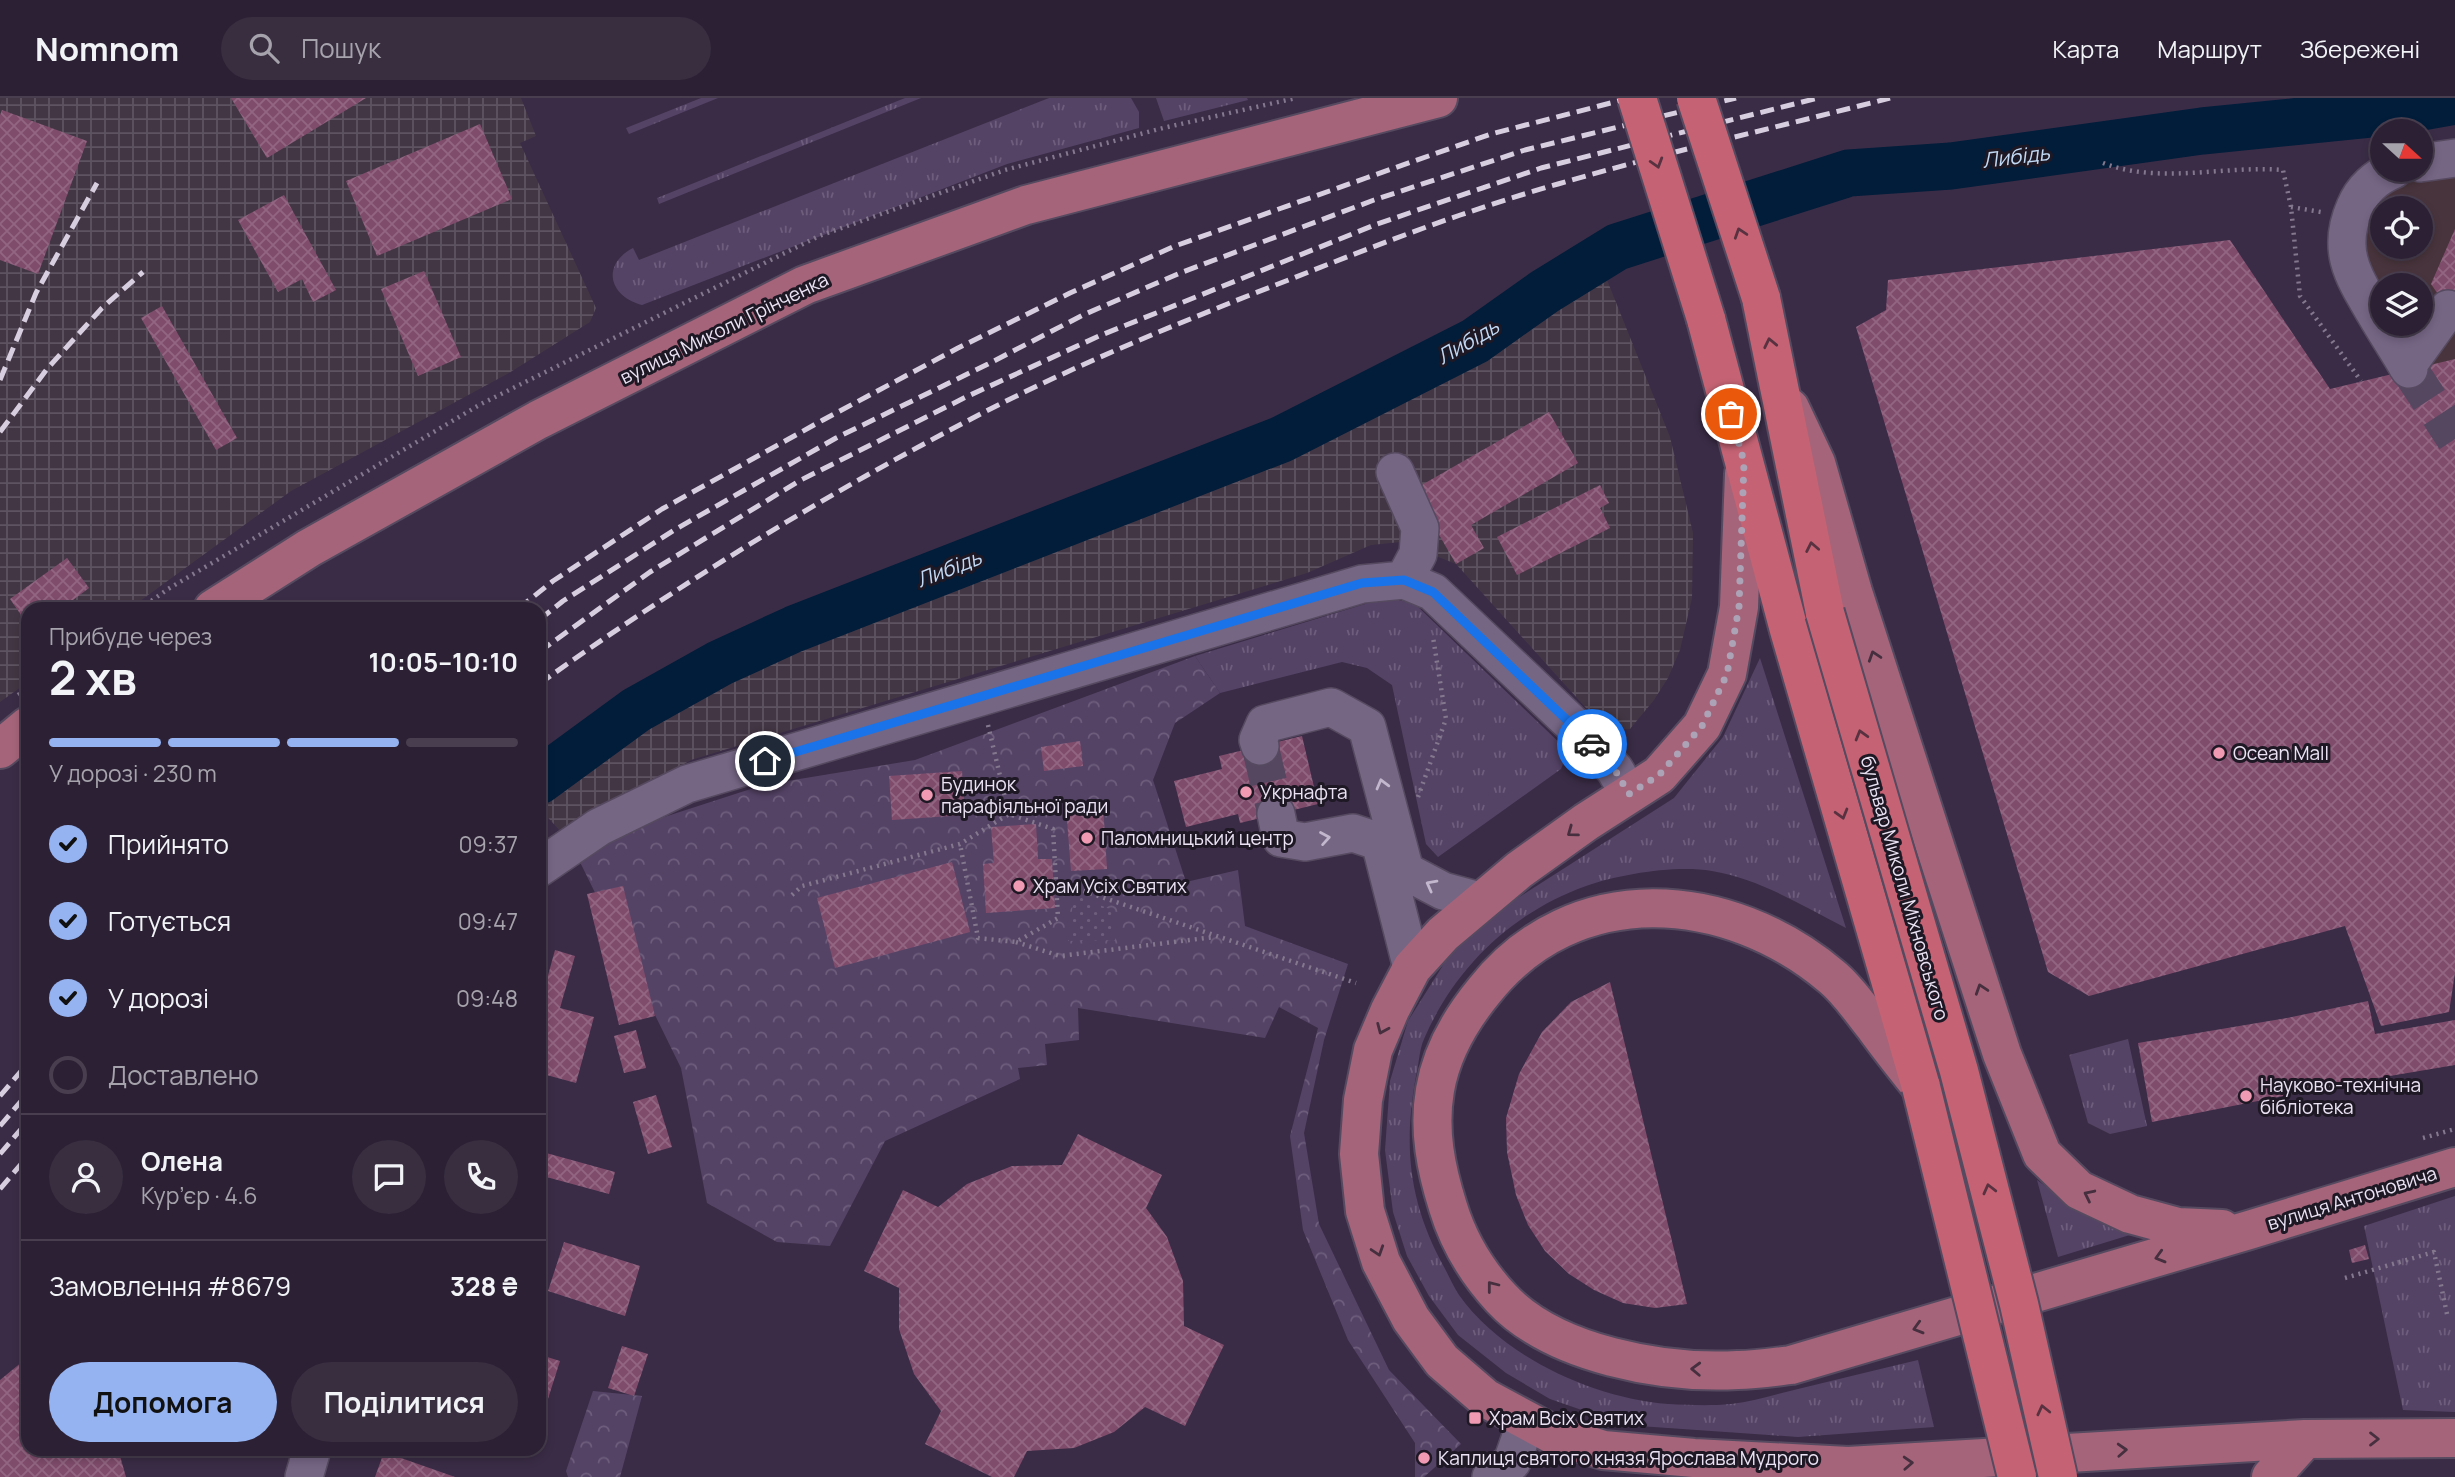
<!DOCTYPE html>
<html lang="uk">
<head>
<meta charset="utf-8">
<style>
	:root { --surface:#2c2134; --page:#382e40; --text:#f1f3f6; --muted:#a6a3ac; --line:#483e4f; --accent:#95b2f1 }
	body { margin:0; font-family:Manrope,sans-serif; background:var(--page); color:var(--text); height:100vh; display:flex; flex-direction:column; font-size:26px; white-space:nowrap }
	* { box-sizing:border-box; margin:0 }
	p { font-size:23px; color:var(--muted) }
	.icon { flex:none; width:38px; height:38px; fill:none; stroke:currentColor; stroke-width:2; stroke-linecap:round; stroke-linejoin:round }
	.map { position:relative; flex:1; overflow:hidden }
	.panel { position:absolute; left:21px; top:504px; width:525px; height:854px; display:flex; flex-direction:column; background:var(--surface); border-radius:21px; box-shadow:0 4px 10px #0003,0 0 0 2px var(--line) }
	.panel>* { flex:none }
	.needle { width:46px; rotate:111deg }
	.fabs { position:absolute; left:2370px; top:21px; display:grid; gap:14px }
	.fabs a { display:grid; place-items:center; width:63px; height:63px; border-radius:50%; background:var(--surface); box-shadow:0 4px 10px #0003,0 0 0 2px var(--line); font-size:35px }
	.pin { position:absolute; display:grid; place-items:center; width:60px; height:60px; color:#fff; margin:-30px; border:4px solid #fff; border-radius:50%; box-shadow:0 2px 7px #0007 }
	.courier { position:absolute; display:grid; place-items:center; width:70px; height:70px; margin:-35px; border:5px solid #1a73e8; border-radius:50%; background:#fff; color:#222; box-shadow:0 2px 9px #0007 }
	.headline em { font-style:normal; font-weight:700 }
	.headline div { display:flex; flex-direction:column-reverse }
	.headline { display:flex; align-items:center; justify-content:space-between; height:119px; padding:0 28px }
	h1 { font-size:46px; font-weight:700; line-height:52px }
	.bar { display:grid; grid-template-columns:repeat(4,1fr); gap:10px 7px; align-content:center; height:84px; padding:0 28px }
	.bar i { height:9px; border-radius:5px; background:var(--line) }
	.bar .active { background:var(--accent) }
	.bar p { grid-column:span 4 }
	.line { display:flex; align-items:center; gap:18px; padding:0 28px; border-top:2px solid var(--line) }
	.line div { flex:1 }
	.round { display:grid; place-items:center; flex:none; width:74px; height:74px; border-radius:37px; background:var(--page) }
	ol { padding:0 28px; list-style:none }
	li { display:flex; align-items:center; gap:21px; height:77px }
	li p { margin-inline-start:auto }
	li .icon { padding:7px; border-radius:50%; background:var(--accent); color:#111; stroke-width:4 }
	li:last-child { color:var(--muted) }
	li i { width:38px; height:38px; border:4px solid var(--line); border-radius:50% }
	.button { display:flex; gap:14px; margin-top:auto; padding:14px 28px }
	.button a { flex:1; height:80px; border-radius:42px; background:var(--accent); color:#111; font-size:28px; font-weight:700; line-height:80px; text-align:center }
	.button a+a { background:var(--page); color:var(--text) }
	header { display:flex; align-items:center; gap:42px; box-sizing:border-box; height:98px; padding:0 35px; background:var(--surface); border-bottom:2px solid var(--line) }
	header strong { font-size:33px }
	nav { display:flex; gap:38px; margin-inline-start:auto; font-size:24px }
	.search { width:490px; height:63px; background:var(--page); display:flex; align-items:center; gap:18px; box-sizing:border-box; padding:0 24px; border-radius:38px; color:var(--muted); font-size:26px }
	.map>svg:first-child { display:block }
	.commercial { fill:#48343c; fill-rule:evenodd }
	.industrial { fill:url(#industrial-grid) }
	.grass { fill:url(#grass-tufts) }
	.forest { fill:url(#forest-crowns) }
	.park { fill:url(#park-dots) }
	.lines { fill:none; stroke-linecap:round; stroke-linejoin:round }
	.river { stroke:#011d3a; stroke-width:47 }
	.building { fill:url(#building-cross-hatch) }
	.minor-tunnel { stroke:#554760; stroke-width:37; stroke-dasharray:37 18; stroke-linecap:butt }
	.minor-casing { stroke:#564a60; stroke-width:40 }
	.major-casing { stroke:#564a60; stroke-width:42 }
	.highway-casing { stroke:#564a60; stroke-width:42 }
	.path { stroke:#84788e; stroke-width:4.5; stroke-dasharray:2 5; stroke-linecap:butt }
	.minor { stroke:#756684; stroke-width:37 }
	.major { stroke:#a5647a; stroke-width:38 }
	.highway { stroke:#c56374; stroke-width:38 }
	.rail { stroke:#d7cee0; stroke-width:5; stroke-dasharray:14 7; stroke-linecap:butt }
	.highway-bridge-casing { stroke:#564a60; stroke-width:42; stroke-linecap:butt }
	.highway-bridge { stroke:#c56374; stroke-width:38 }
	.oneway { stroke:#583240 }
	.oneway2 { stroke:#462f3e }
	.oneway3 { stroke:#c2b7cd }
	.done { stroke:#ada3b7; stroke-width:7; stroke-dasharray:0 12.6 }
	.route { stroke:#1a73e8; stroke-width:9 }
	.poi-dot { fill:#f19ab3; stroke:#1e1824; stroke-width:2.5 }
	.labels { text-anchor:middle; stroke-width:6; stroke-linejoin:round; paint-order:stroke }
	.street-label { font-size:19px; fill:#ebe3f4; stroke:#1e1824 }
	.poi-label { font-size:19px; fill:#ebe3f4; stroke:#1e1824; text-anchor:start }
	.water-label { font-size:21px; font-style:italic; fill:#c1d9f4; stroke:#1e1824 }
</style>
</head>
<body>
<header>
<strong>Nomnom</strong>
<div class="search"><svg class="icon" aria-label="search" viewBox="0 0 24 24"><circle cx="10" cy="10" r="6"/><path d="M15 15l6 6"/></svg>Пошук</div>
<nav><a>Карта</a><a>Маршрут</a><a>Збережені</a></nav>
</header>
<div class="map">
<svg width="2455" height="1379" viewBox="0 0 2455 1379">
	<defs>
		<pattern id="industrial-grid" width="8" height="8" patternUnits="userSpaceOnUse" patternTransform="scale(1.75)"><rect width="8" height="8" fill="#433644"/><path d="M0 4h8M4 0v8" fill="none" stroke="#5e5360"/></pattern>
		<pattern id="grass-tufts" width="24" height="20" patternUnits="userSpaceOnUse" patternTransform="scale(1.75)"><rect width="24" height="20" fill="#554366"/><path d="M3 7l-1-3M5 7V3M7 7l1-3M15 17l-1-3M17 17v-4M19 17l1-3" fill="none" stroke="#6e5e7c"/></pattern>
		<pattern id="forest-crowns" width="20" height="18" patternUnits="userSpaceOnUse" patternTransform="scale(1.75)"><rect width="20" height="18" fill="#554366"/><path d="M2 6a3 3 0 1 1 6 0M12 15a3 3 0 1 1 6 0" fill="none" stroke="#6e5e7c"/></pattern>
		<pattern id="park-dots" width="8" height="8" patternUnits="userSpaceOnUse" patternTransform="scale(1.75)"><rect width="8" height="8" fill="#554366"/><path d="M2 2h.1M6 6h.1" fill="none" stroke="#6e5e7c" stroke-width="1.8" stroke-linecap="round"/></pattern>
		<pattern id="building-cross-hatch" width="8" height="8" patternUnits="userSpaceOnUse" patternTransform="scale(1.75)"><rect width="8" height="8" fill="#804c6c"/><path d="M0 0l8 8M0 8l8-8" fill="none" stroke="#926682"/></pattern>
	</defs>
	<rect width="100%" height="100%" fill="#3a2c46"/>
	<!-- commercial -->
	<path class="commercial" d="M2455,71v239l-61,-84h26v-39h-38v20l-5,-7 -19,-76 12,-23 41,-24zM2382,110h38v39h-38z"/>
	<!-- industrial -->
	<path class="industrial" d="M0,0h521l15,38 -16,7 76,165 -6,14 -81,51 -218,118 -162,118h-101v73l-28,20z
		M1605,177l65,162 23,96 -1,65 -12,52 -12,28 -14,22 -24,29 -13,1 -22,-12 -139,-154 -55,-22 -30,3 -64,28 -616,187 -128,74 -24,-26v-12l97,-75 91,-54 39,-18 536,-212z"/>
	<!-- grass -->
	<path class="grass" d="M701,0h17l-89,36 -3,-6z
		M905,0h16l-262,106 -2,-6z
		M1049,0h82l8,14v16l-132,36 -365,141c-33,-9 -41,-40 -9,-57l6,12z
		M1156,0h91l1,2 -84,21z
		M1385,500l29,5 154,148 -7,18 -123,88 -12,-13 -34,-159 -25,-17 -25,-6 -122,31 -25,-37z
		M1760,560l86,270c-43,-22 -86,-49 -134,-57 -37,-6 -91,3 -126,15 -73,26 -131,81 -162,153 -5,11 -5,25 -8,37 -13,71 -7,127 28,191 5,9 9,19 15,28 44,62 134,103 209,109 20,1 43,2 63,0 21,-2 42,-9 63,-14 41,-10 82,-20 124,-30l16,67 -136,10 -173,-12 -75,-26 -44,-26 -48,-38 -29,-39 -22,-40 -14,-44 -8,-62 5,-69 18,-60 37,-59 43,-45 186,-119 49,-61z
		M2128,941l19,87 -37,8 -22,-11 -19,-68z
		M2037,1082l51,37 45,17 -75,23z
		M2455,1098v216l-52,-2 -39,-184z"/>
	<!-- forest -->
	<path class="forest" d="M1195,558l25,37 -45,30 -22,57 33,102 52,-12 7,56 103,38 -24,76 -20,93 15,91 70,146 72,74 -37,33h-9v-34l-67,-103 -45,-110 -13,-94 28,-108 -39,-21 -14,31 -187,-30 1,32 -34,4 2,21 -29,3 2,11 -135,62 -55,105 -53,-4 -70,-39 -26,-135 -102,-208 39,-28 145,-47 152,-25z
		M593,1293l49,5 -22,81h-52l-2,-6z"/>
	<!-- park -->
	<path class="park" d="M1074,797l41,16v29l-47,1z"/>
	<g class="lines">
		<!-- river -->
		<path class="river" d="M539,683l97,-71 84,-47 74,-34 488,-190 193,-98 69,-49 73,-45 232,-74 102,-7 251,-35 198,-20 55,-10"/>
	</g>
	<!-- building -->
	<path class="building" d="M231,0h135l-99,60z
		M2,12l85,31 -49,133 -38,-14v-145z
		M480,26l32,75 -135,57 -31,-75z
		M284,97l52,95 -23,12 -11,-23 -24,13 -40,-72z
		M2455,131v90l-24,-35z
		M2230,142l100,149 125,-30v614l-6,39 -68,14 -36,-100 -256,70 -41,-24 -192,-645 30,-17 2,-30z
		M424,173l37,86 -43,19 -37,-87z
		M162,208l75,132 -21,12 -75,-132z
		M1549,314l29,51 -107,62 13,23 -28,16 -43,-74z
		M1600,387l9,18 -9,5 10,20 -93,47 -20,-38z
		M67,460l22,30 -28,21h-33v16l-18,-26z
		M1302,638l16,68 -78,19 -2,-9 -52,13 -12,-46 48,-12 -3,-13z
		M1080,643l3,25 -39,5 -3,-24z
		M962,673l3,44 -73,5 -3,-44z
		M1103,707l4,64 -36,2 -5,-64z
		M1036,726l2,35h14l3,49 -69,5 -3,-49 11,-1 -3,-36z
		M952,764l18,70 -135,36 -18,-70z
		M623,788l32,130 -36,9 -32,-131z
		M555,852l20,6 -15,52 34,9 -18,66 -37,-10v-65z
		M1610,884l77,322 -32,4 -32,-5 -29,-13 -25,-16 -24,-23 -17,-26 -12,-30 -9,-43 -1,-34 13,-44 23,-42 29,-30z
		M2368,903l7,33 80,-14v45l-107,18 -196,39 -14,-79 149,-25z
		M636,932l10,38 -22,5 -10,-37z
		M656,997l16,52 -24,7 -15,-52z
		M1078,1036l84,41 -16,33 21,29 16,44 1,45 40,19 -39,81 -40,-19 -31,25 -40,16 -47,3 -13,26h-22l-67,-33 16,-33 -27,-37 -15,-45v-41l-35,-17 39,-81 35,17 29,-23 45,-18 50,-1z
		M539,1053l76,21 -6,22 -70,-19z
		M564,1144l76,24 -15,50 -77,-25z
		M2365,1147l4,14 -17,4 -3,-13z
		M622,1248l26,8 -14,42 -26,-8z
		M544,1258l16,5 -13,41 -8,-3v-37l2,1z
		M28,1259v92h90l8,28h-126v-97z
		M384,1354l71,25h-80z"/>
	<g class="lines">
		<!-- minor-tunnel -->
		<path class="minor-tunnel" d="M2409,271l46,70
			M1260,648l16,68"/>
		<!-- minor casing -->
		<g class="minor-casing">
			<path id="minor" d="M2420,65l35,-5
				M2393,72c-17,7 -31,20 -38,37 -19,43 -2,69 20,106 11,19 23,37 34,56
				M2407,268l41,-57
				M1395,374l25,56 -2,26 -14,26
				M1260,648l-2,-6 7,-16 66,-17 36,20 38,144 38,20 37,10
				M1276,716l5,24 24,4 48,-9 27,9 32,126
				M539,770l60,-41 88,-43 675,-200 42,-4 29,12 157,149 25,29 14,24
				M304,1379l8,-28
				M1491,1379l21,-15 14,-40"/>
		</g>
		<!-- major casing -->
		<g class="major-casing">
			<path id="major" d="M1790,310l26,55 37,129 149,462 40,100 37,36 51,24 48,13 44,2
				M1744,376l-5,133 -12,67 -25,52 -43,49 -73,47 -67,48 -76,64 -31,34 -22,42 -17,40 -10,50 -4,54 6,57 16,51 30,57 31,42 43,37 67,36 51,16 91,8 154,8 457,-27 150,-1
				M213,511l96,-61 229,-128 267,-135 221,-80 412,-107
				M0,651l28,-23
				M1921,989c-16,-20 -32,-40 -47,-61 -13,-16 -26,-36 -42,-49 -104,-88 -258,-100 -348,14 -23,28 -43,63 -49,99 -7,40 1,79 13,117 10,33 29,65 53,91 53,57 163,76 237,72 18,0 36,-3 53,-5l458,-135 206,-63
				M2271,1379l34,-38"/>
		</g>
		<!-- highway casing -->
		<g class="highway-casing">
			<path id="highway" d="M1761,200l64,315
				M1706,221l83,311 132,457"/>
		</g>
		<!-- path -->
		<path class="path" d="M2103,65c57,22 121,2 180,7l8,37 9,89 61,85
			M2291,109l30,5
			M140,511l28,-20 313,-185 338,-168 186,-66 158,-42 133,-30
			M18,597l10,-7
			M988,627l21,89
			M1418,699l28,-78 -13,-82
			M1057,784l299,101
			M792,797l10,-9 158,-42 49,-30 44,15 5,89 -42,24 -38,-4 -18,-94
			M1016,844l44,14 154,-19
			M2423,1040l32,-9
			M2345,1180l89,-26 13,62"/>
		<!-- minor -->
		<use href="#minor" class="minor"/>
		<!-- major -->
		<use href="#major" class="major"/>
		<!-- highway -->
		<use href="#highway" class="highway"/>
		<!-- rail -->
		<path class="rail" d="M0,282l36,-87 61,-110
			M0,334l47,-63 55,-61 41,-36
			M518,511l35,-28 109,-72 161,-89 135,-72 112,-55 105,-47 191,-68 125,-44 139,-36
			M539,522l24,-19 113,-72 160,-91 152,-74 95,-49 97,-42 194,-73 151,-50 211,-52
			M539,554l111,-80 149,-91 167,-84 133,-61 278,-112 164,-56 277,-70
			M539,586c137,-98 282,-187 432,-265 103,-54 212,-98 320,-140 88,-35 176,-69 267,-95 109,-32 221,-57 332,-86
			M0,998l28,-33
			M0,1028l28,-33
			M0,1056l28,-33
			M0,1091l28,-33"/>
		<!-- highway-bridge casing -->
		<g class="highway-bridge-casing">
			<path id="highway-bridge" d="M1637,0l69,221
				M1696,0l65,200
				M1825,515l134,458 60,233 39,173
				M1921,989l96,390"/>
		</g>
		<!-- highway-bridge -->
		<use href="#highway-bridge" class="highway-bridge"/>
	</g>
	<!-- one-way arrows -->
	<defs><path id="oneway-chevron" d="M-2-3.5L2.5 0L-2 3.5" fill="none" stroke-width="1.6" stroke-linecap="round" stroke-linejoin="round" transform="scale(1.75)"/></defs>
	<g class="oneway">
		<use href="#oneway-chevron" transform="translate(1657 65) rotate(73)"/>
		<use href="#oneway-chevron" transform="translate(1740 135) rotate(-108)"/>
		<use href="#oneway-chevron" transform="translate(1770 245) rotate(-102)"/>
		<use href="#oneway-chevron" transform="translate(1812 449) rotate(-101)"/>
		<use href="#oneway-chevron" transform="translate(1861 637) rotate(-106)"/>
		<use href="#oneway-chevron" transform="translate(1842 716) rotate(74)"/>
		<use href="#oneway-chevron" transform="translate(1989 1091) rotate(-104)"/>
		<use href="#oneway-chevron" transform="translate(2043 1312) rotate(-103)"/>
	</g>
	<g class="oneway2">
		<use href="#oneway-chevron" transform="translate(1874 558) rotate(-108)"/>
		<use href="#oneway-chevron" transform="translate(1572 734) rotate(144)"/>
		<use href="#oneway-chevron" transform="translate(1981 891) rotate(-108)"/>
		<use href="#oneway-chevron" transform="translate(1382 931) rotate(113)"/>
		<use href="#oneway-chevron" transform="translate(2089 1097) rotate(-154)"/>
		<use href="#oneway-chevron" transform="translate(1378 1153) rotate(72)"/>
		<use href="#oneway-chevron" transform="translate(2160 1159) rotate(164)"/>
		<use href="#oneway-chevron" transform="translate(1492 1188) rotate(-128)"/>
		<use href="#oneway-chevron" transform="translate(1918 1230) rotate(164)"/>
		<use href="#oneway-chevron" transform="translate(1696 1271) rotate(-178)"/>
		<use href="#oneway-chevron" transform="translate(2374 1341)"/>
		<use href="#oneway-chevron" transform="translate(2122 1352) rotate(-3)"/>
		<use href="#oneway-chevron" transform="translate(1908 1365) rotate(-3)"/>
	</g>
	<g class="oneway3">
		<use href="#oneway-chevron" transform="translate(1382 686) rotate(-105)"/>
		<use href="#oneway-chevron" transform="translate(1325 740) rotate(-10)"/>
		<use href="#oneway-chevron" transform="translate(1431 787) rotate(-152)"/>
	</g>
	<g class="lines">
		<!-- done -->
		<path class="done" d="M1592,646l23,26 14,24 30,-19 43,-49 25,-52 12,-67 5,-145 -13,-48"/>
		<!-- route -->
		<path class="route" d="M765,663l597,-178 42,-3 29,12 159,152"/>
	</g>
	<!-- markers -->
	<g class="poi-dot">
		<circle cx="2219" cy="655" r="7"/>
		<circle cx="1246" cy="694" r="7"/>
		<circle cx="927" cy="697" r="7"/>
		<circle cx="1087" cy="740" r="7"/>
		<circle cx="1019" cy="788" r="7"/>
		<circle cx="2246" cy="998" r="7"/>
		<rect x="1468" y="1313" width="14" height="14" rx="3.5"/>
		<circle cx="1424" cy="1360" r="7"/>
	</g>
	<g class="labels">
		<!-- street labels -->
		<g class="street-label">
			<text transform="translate(724 230) rotate(-26)" y="7">вулиця Миколи Грінченка</text>
			<text transform="translate(1905 790) rotate(74)" y="7">бульвар Миколи Міхновського</text>
			<text transform="translate(2352 1100) rotate(-17)" y="7">вулиця Антоновича</text>
		</g>
		<!-- poi labels -->
		<g class="poi-label">
			<text x="2233" y="662">Ocean Mall</text>
			<text x="941" y="693">Будинок<tspan x="941" dy="22">парафіяльної ради</tspan></text>
			<text x="1260" y="701">Укрнафта</text>
			<text x="1101" y="747">Паломницький центр</text>
			<text x="1033" y="795">Храм Усіх Святих</text>
			<text x="2260" y="994">Науково-технічна<tspan x="2260" dy="22">бібліотека</tspan></text>
			<text x="1489" y="1327">Храм Всіх Святих</text>
			<text x="1438" y="1367">Каплиця святого князя Ярослава Мудрого</text>
		</g>
		<!-- water labels -->
		<g class="water-label">
			<text transform="translate(2016 59) rotate(-7)" y="7">Либідь</text>
			<text transform="translate(1468 244) rotate(-30)" y="7">Либідь</text>
			<text transform="translate(949 471) rotate(-21)" y="7">Либідь</text>
		</g>
	</g>
</svg>
<div class="fabs">
<a><svg class="needle" viewBox="-14 -14 28 28"><path d="M0-13l5 13h-10z" fill="#e53935"/><path d="M0 13l5-13h-10z" fill="#a6a3ac"/></svg></a>
<a><svg class="icon" aria-label="locate" viewBox="0 0 24 24"><circle cx="12" cy="12" r="6"/><path d="M12 2v4M12 18v4M2 12h4M18 12h4"/></svg></a>
<a><svg class="icon" aria-label="layers" viewBox="0 0 24 24"><path d="M12 4l9 5-9 5-9-5zM3 14l9 5 9-5"/></svg></a>
</div>
<div class="pin" style="left:1731px;top:316px;background:#ea580c"><svg class="icon" aria-label="bag" viewBox="0 0 24 24"><path d="M5 8h14l-1 12H6zM9 8a3 3 0 0 1 6 0"/></svg></div>
<div class="pin" style="left:765px;top:663px;background:#1f2937"><svg class="icon" aria-label="home" viewBox="0 0 24 24"><path d="M3 11l9-7 9 7M6 9v11h12V9"/></svg></div>
<div class="courier" style="left:1592px;top:646px"><svg class="icon" aria-label="car" viewBox="0 0 24 24"><path d="M5 17H2v-5l4-1 3-4h7l3 4 3 1v5h-3M9 17h6M6 11h13"/><circle cx="7" cy="17" r="2"/><circle cx="17" cy="17" r="2"/></svg></div>
<section class="panel">
<div class="headline"><div><h1>2 хв</h1><p>Прибуде через</p></div><em>10:05–10:10</em></div>
<div class="bar"><i class="active"></i><i class="active"></i><i class="active"></i><i></i><p>У дорозі · 230 m</p></div>
<ol>
<li><svg class="icon" aria-label="check" viewBox="0 0 24 24"><path d="M5 12l5 5 9-10"/></svg>Прийнято<p>09:37</p></li>
<li><svg class="icon" aria-label="check" viewBox="0 0 24 24"><path d="M5 12l5 5 9-10"/></svg>Готується<p>09:47</p></li>
<li><svg class="icon" aria-label="check" viewBox="0 0 24 24"><path d="M5 12l5 5 9-10"/></svg>У дорозі<p>09:48</p></li>
<li><i></i>Доставлено</li>
</ol>
<div class="line" style="height:126px"><a class="round"><svg class="icon" aria-label="person" viewBox="0 0 24 24"><circle cx="12" cy="8" r="4"/><path d="M4 21q1-7 8-7t8 7"/></svg></a><div><b>Олена</b><p>Кур’єр · 4.6</p></div><a class="round"><svg class="icon" aria-label="chat" viewBox="0 0 24 24"><path d="M4 5h16v11H9l-5 4z"/></svg></a><a class="round"><svg class="icon" aria-label="phone" viewBox="0 0 24 24"><path d="M5 4h4l2 5-3 2q2 4 5 5l2-3 5 2v4C11 20 4 13 5 4z"/></svg></a></div>
<div class="line" style="height:91px"><div>Замовлення #8679</div><b>328 ₴</b></div>
<div class="button"><a>Допомога</a><a>Поділитися</a></div>
</section>
</div>
</body>
</html>
